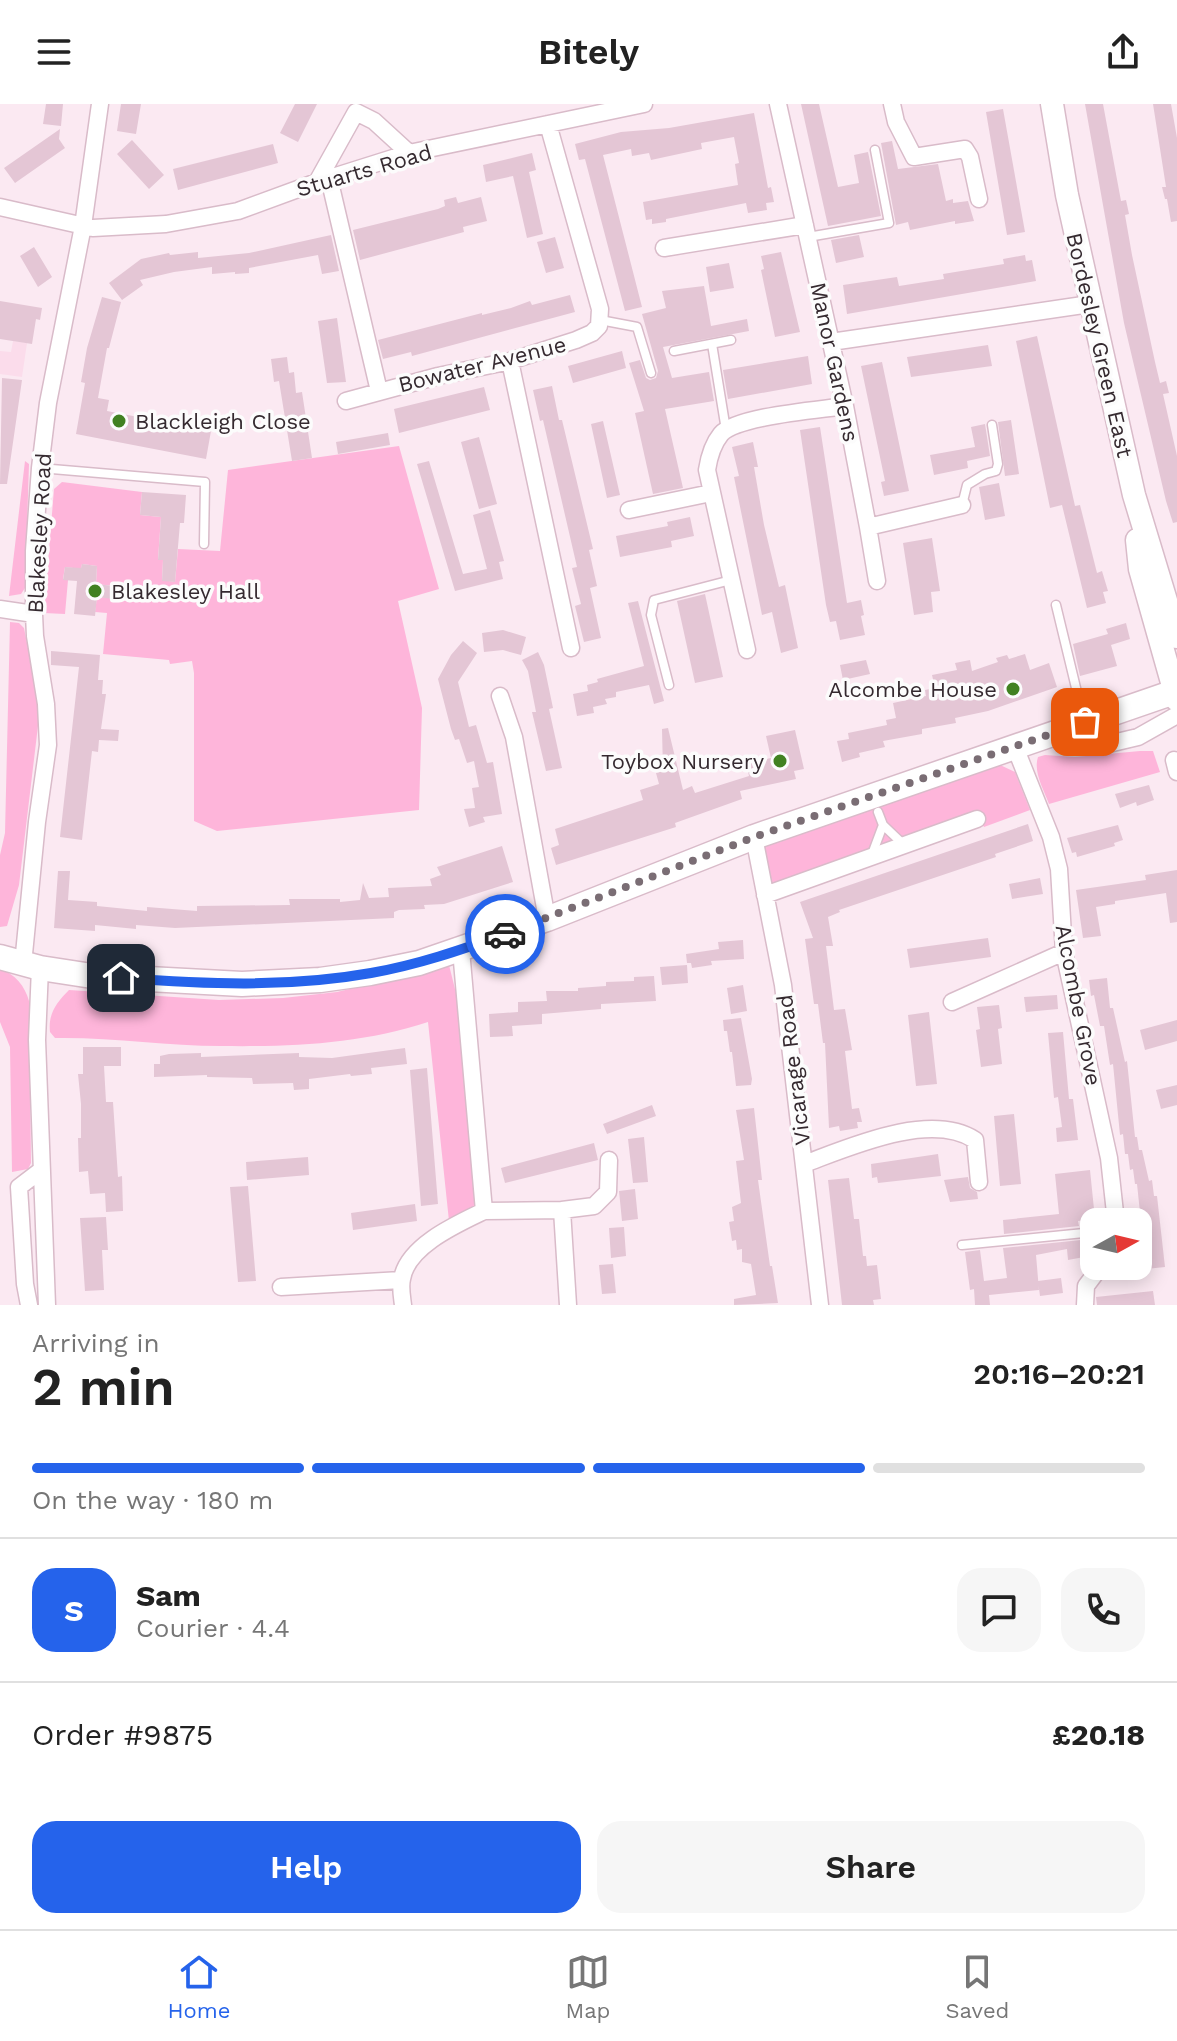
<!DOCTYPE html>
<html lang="en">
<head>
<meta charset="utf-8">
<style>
	:root { --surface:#fff; --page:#f6f6f6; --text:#222; --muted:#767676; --line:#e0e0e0; --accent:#2563eb }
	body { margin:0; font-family:"Work Sans",sans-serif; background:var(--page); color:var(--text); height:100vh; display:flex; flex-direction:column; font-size:30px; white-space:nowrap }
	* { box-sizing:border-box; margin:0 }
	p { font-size:26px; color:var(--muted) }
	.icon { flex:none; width:44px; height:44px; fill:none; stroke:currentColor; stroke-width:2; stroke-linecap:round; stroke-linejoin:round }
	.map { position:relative; height:1201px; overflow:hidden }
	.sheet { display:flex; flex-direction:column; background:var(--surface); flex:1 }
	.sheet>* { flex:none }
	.needle { width:52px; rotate:82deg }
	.fabs { position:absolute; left:1080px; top:1104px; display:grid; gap:16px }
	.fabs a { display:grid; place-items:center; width:72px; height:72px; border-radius:16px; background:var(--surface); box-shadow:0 4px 20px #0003; font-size:40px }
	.pin { position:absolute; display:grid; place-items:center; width:68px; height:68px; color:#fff; margin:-34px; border-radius:16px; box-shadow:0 4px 12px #0006 }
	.courier { position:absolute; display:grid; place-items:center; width:80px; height:80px; margin:-40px; border:6px solid #2563eb; border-radius:50%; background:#fff; color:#222; box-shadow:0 2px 10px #0007 }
	.headline em { font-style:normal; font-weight:600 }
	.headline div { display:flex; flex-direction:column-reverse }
	.headline { display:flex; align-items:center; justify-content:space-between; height:136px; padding:0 32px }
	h1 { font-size:52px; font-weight:600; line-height:60px }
	.bar { display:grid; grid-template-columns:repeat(4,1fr); gap:12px 8px; align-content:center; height:96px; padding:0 32px }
	.bar i { height:10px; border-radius:6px; background:var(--line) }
	.bar .on { background:var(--accent) }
	.bar p { grid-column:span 4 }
	.line { display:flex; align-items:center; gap:20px; padding:0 32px; border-top:2px solid var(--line) }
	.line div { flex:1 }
	.round { display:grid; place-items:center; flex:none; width:84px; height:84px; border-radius:24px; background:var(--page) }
	.primary-button { display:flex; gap:16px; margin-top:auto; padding:16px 32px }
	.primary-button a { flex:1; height:92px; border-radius:24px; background:var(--accent); color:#fff; font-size:32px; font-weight:600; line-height:92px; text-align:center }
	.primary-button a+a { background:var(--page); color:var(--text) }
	header { display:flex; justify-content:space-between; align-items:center; height:104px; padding:0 32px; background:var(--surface); font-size:36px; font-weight:600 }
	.dock { display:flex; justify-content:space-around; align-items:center; height:112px; border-top:2px solid var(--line); background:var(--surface); font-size:22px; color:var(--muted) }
	.dock a { display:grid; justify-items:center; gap:4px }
	.dock .on { color:var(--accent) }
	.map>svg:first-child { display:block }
	.built { fill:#fbdceb }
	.green { fill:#feb5da }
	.building { fill:#e4c6d5 }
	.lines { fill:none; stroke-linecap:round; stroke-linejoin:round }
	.lane-casing { stroke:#d9bbc9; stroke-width:11 }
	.street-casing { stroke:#d9bbc9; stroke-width:19 }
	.secondary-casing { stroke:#d9bbc9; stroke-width:25 }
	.primary-casing { stroke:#d9bbc9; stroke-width:27 }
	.lane { stroke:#fff; stroke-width:8 }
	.street { stroke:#fff; stroke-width:16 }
	.secondary { stroke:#fff; stroke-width:22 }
	.primary { stroke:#fff; stroke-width:24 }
	.done { stroke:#7a6d74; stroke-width:8; stroke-dasharray:0 14.4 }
	.route { stroke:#2563eb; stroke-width:10 }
	.poi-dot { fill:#418121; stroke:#fcfcfc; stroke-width:3 }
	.labels { text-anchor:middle; stroke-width:7; stroke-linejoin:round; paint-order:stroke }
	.street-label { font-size:22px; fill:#352a30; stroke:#fcfcfc }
	.poi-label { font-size:22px; fill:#352a30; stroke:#fcfcfc; text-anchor:start }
</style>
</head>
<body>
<header><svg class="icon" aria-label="menu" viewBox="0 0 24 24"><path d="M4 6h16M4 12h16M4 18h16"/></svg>Bitely<svg class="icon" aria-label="share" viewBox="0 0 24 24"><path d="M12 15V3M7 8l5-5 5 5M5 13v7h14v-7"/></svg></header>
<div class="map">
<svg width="1177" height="1201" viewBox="0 0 1177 1201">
	<rect width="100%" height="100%" fill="#fbe9f2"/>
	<!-- built -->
	<path class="built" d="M13,237l14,2 -5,34 -22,-3v-23l11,1z"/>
	<!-- green -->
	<path class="green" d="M399,342l40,143 -41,12 24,107 -3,102 -202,21 -23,-10v-148l-2,-12 -22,3 -1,-4 -66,-6 4,-41 -12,-1 2,-15 16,1 1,-12 -18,-2 1,-18 -15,-2 -1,5 -16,-2 -2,12 5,1 -3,34 -21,-1 10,-124 8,-7 80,10 -2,23 21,2 -3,42 5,1 -1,20 13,2 3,-33 42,2 8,-81z
		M25,357l4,3 -4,124 -4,6 -12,2z
		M10,518l9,1 5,5 16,81 -21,176 -12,41 -7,1v-72l5,-22z
		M1140,647h13l7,21 -111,32c-5,-14 -16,-32 -11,-47l7,-2 30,2z
		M998,660l17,8 15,38 -46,17 -8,-16 -205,76 -8,-40z
		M449,861l8,32 20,210 -28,14 -21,-199c-66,22 -138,25 -207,24 -55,0 -110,-9 -166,-8l-5,-6c-2,-18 6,-29 19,-42l150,10 64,-2 54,-6z
		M0,865c15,5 25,17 29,32l2,162 -3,6 -16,3 -2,-125 -10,-25z"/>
	<!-- building -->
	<path class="building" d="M46,0h17l-2,22 -18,-2z
		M121,0h20l-5,30 -19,-3z
		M295,0h22l-19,38 -18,-9z
		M801,0h18l19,83 21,-4 -5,-28 14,-3 13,64 -53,10z
		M1085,0h18l18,97 5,-1 3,14 -4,1 7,40 23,107 5,21 6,-2 3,12 -6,1 14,62v66l-4,1 -7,-22 -42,-178z
		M1153,0h18l6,34v83l-6,1 -4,-23h-2l-3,-12h4z
		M1003,5l22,123 -18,3 -21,-123z
		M754,9l14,75 3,-1 3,15 -8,1 1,7 -19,3 -2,-10 -80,16v3l-14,2v-5l-6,1 -3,-18 95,-17 -3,-21 4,-1 -5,-26 -33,6 1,6 -51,11 -2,-7 -17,3 -1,-7 -28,6 39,152 -17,4 -40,-152 -6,1 -4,-16 46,-12 48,-4z
		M60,25l-1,10 6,9 -50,35 -11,-15z
		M132,36l32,35 -15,14 -32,-35z
		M892,37l6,28 40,-5 8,37 7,-2v4l15,-2 6,20 -19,3v-3l-45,9 -2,-8 -12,3 -15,-82z
		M273,40l5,19 -100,27 -5,-21z
		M532,49l4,17 -7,2 14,62 -16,4 -14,-62 -27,6 -3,-17z
		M456,93l2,6 23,-6 6,24 -24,6 1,5 -104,28 -7,-30 85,-21 7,-3 -1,-6z
		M331,131l8,36 -17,3 -4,-19 -69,13v5l-14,1v-2l-23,2v-7l-38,5 -34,8 3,5 -21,15 -13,-17 32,-24 28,-6 1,2 28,-3v6l51,-5z
		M859,131l5,22 -28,6 -5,-23z
		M555,133l9,31 -18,5 -9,-31z
		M34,143l18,30 -14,10 -18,-31z
		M781,148l19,80 -25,5 -14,-67 3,-1 -3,-13z
		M1025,151l1,6 6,-1 4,21 -189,33 -4,-29 54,-8 2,9 45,-7 -1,-5 61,-10 -1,-5z
		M729,159l5,25 -24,4 -4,-25z
		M704,182l7,40 36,-7 2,12 -86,16 9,31 37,-6 5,29 -49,8 18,79 -30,6 -18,-81 9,-2 -15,-48 11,-3 6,18 4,2 6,-2 2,-7 -16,-57 24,-6 -4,-17z
		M570,191l5,17 -163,44 -1,-4 -28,7 -5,-19 104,-27v2l29,-7 19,-7 2,4z
		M102,193l19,5 -12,46h-2l-9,50 11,2 -2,11 104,20 -5,28 -130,-25 9,-51 -4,-1 6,-34z
		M0,197l42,7 -2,12 -4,-1 -4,25 -32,-5z
		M337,214l9,64 -19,1 -9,-62z
		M1037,232l38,170 5,-1 17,68 5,-2 6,20 -5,1 3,11 -19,5 -25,-103 -12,3 -34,-167z
		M988,241l4,21 -81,11 -4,-20z
		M622,247l4,17 -53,15 -5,-17z
		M808,252l4,28 -84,15 -5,-29z
		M287,253l2,16 5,-1 2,21 6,-1 10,66 -20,3 -13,-80 -5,1 -3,-23z
		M882,258l27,129 -25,5 -3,-14 4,-1 -24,-115z
		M2,274l20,2 -15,104h-7z
		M552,282l7,34h3l31,129 -4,1 8,36 -7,2 11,50 -17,4 -9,-36 6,-2 -9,-36 5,-1 -34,-147 -3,1 -7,-31z
		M484,283l6,23 -91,23 -5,-24z
		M1011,316l8,54 -14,2 -7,-54z
		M603,317l17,74 -13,3 -16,-74z
		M985,320l5,32 -23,5 1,7 -34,7 -4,-20 45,-8 -4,-20z
		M820,323l27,176 14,-3 3,15 -3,1 4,19 -25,5 -4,-19 -6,1 -4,-17 -26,-175z
		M388,329l2,12 -52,9 -2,-12z
		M479,333l18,67 -18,5 -18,-67z
		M753,338l5,25h-4l10,58 15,62 6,-2 13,63 -17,5 -9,-41 -10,3 -28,-138 5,-1 -7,-29z
		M429,357l34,113 24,-5 -14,-54 17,-5 14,51 -5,1 4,17 -48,12 -38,-127z
		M999,379l6,33 -20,4 -6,-33z
		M142,388l44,3 -2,28h-4l-5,59 -13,-1 1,-21h-5l3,-43 -21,-2z
		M690,413l4,19 -23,5 1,6 -52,10 -4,-21 52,-10 -1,-4z
		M932,434l8,53 -9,1 2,20 -19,3 -11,-72z
		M82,460l15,2 -1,18 18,2 -1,13 -16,-2 -2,19 -21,-2 3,-33 -14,-1 2,-13 16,1z
		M705,490l18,83 -28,6 -18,-82z
		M638,497l26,100 -10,3 -5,-19 -33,7v5l-11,2 2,5 -14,3 1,6 -17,3 -4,-22 15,-3 -1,-6 11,-3 -1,-3 47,-13 -16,-63z
		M1126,519l4,16 -19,6 6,21 -37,10 -7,-32 35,-10 -2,-5z
		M503,526l23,7 -5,18 -18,-5 -19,2 -2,-19z
		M463,537l14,12 -19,29 11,45 7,-2 11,38 6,-1 9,52 -19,3 2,5 -16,5 -5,-18 11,-1 -3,-20 7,-1 -5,-26 -7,2 -8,-24 -4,1 -4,-11 -13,-50 13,-24z
		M51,547l49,4 -2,25h5l-1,14h4l-5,35 18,1 -1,11 -19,-1 -1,12 -6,-1 -10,89 -22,-3 19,-170 -28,-2z
		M538,548l6,13 9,43 -4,1 13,59 -16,3 -14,-59h4l-8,-41 -6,-11z
		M1025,550l5,16 19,-7 8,24 -69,24 -33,7 1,5 -34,6v5l-39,7 2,6 -26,6 1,4 -18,5 -5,-21 12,-2 -1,-6 39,-8 -1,-5 10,-2 -3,-15 33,-7 -1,-6 10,-2 -3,-13 25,-5 -2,-7 15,-3 2,11 26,-9 -2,-4 11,-3 2,4z
		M866,556l4,14 -27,6 -3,-15z
		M668,624l15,62 9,-4 3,7 54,-17 -3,-13 25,-5 -5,-22 29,-6 9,39 -10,2 2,8 -56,12 2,8 -67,24 1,4 -120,38 -5,-17 8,-3 -4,-16 88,-29 -3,-10 19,-6 -3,-11 7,-2 -1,-42z
		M1149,681l5,15 -17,6 -1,-4 -16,6 -5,-14z
		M1028,720l5,17 -38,13 1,3 -157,53 1,2 -12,5 5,29h-7l8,64 11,-1 7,41 -7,1 7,58 7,-1 3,14h-5l1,6 -18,3 -1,-5 -10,2 -4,-85h-2l-5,-39h-4l-9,-65 8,-1 -13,-36z
		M1118,721l5,15 -9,3 1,3 -38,11 -1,-5 -4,1 -5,-15z
		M502,742l11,36 -69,22 -20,1 1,4 -26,1 -5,2v6l-219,10 -39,-3v4l-41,-4v6l-41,-3 4,-57h12l-2,29 29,2v4l50,5v-4l50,4v-5l93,-1 -1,-6h51v3l20,-2 3,-17 6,15 20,-1 -1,-9 44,-2 -2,-7 11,-4 -4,-8z
		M1177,766v52l-7,1 -4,-30 -51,8v3l-19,3 5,29 -18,2 -7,-48 70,-10 -1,-5z
		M1040,774l3,16 -31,5 -3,-15z
		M988,834l3,19 -81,11 -3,-19z
		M743,836l1,19 -33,2 1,4 -20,3 -1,-5h-4l-1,-9 33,-5 -1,-7z
		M687,861l1,18 -26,2 -2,-18z
		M654,872l2,25 -55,3v5l-59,5v10l-30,2 1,10 -23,1 -1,-23 29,-2v-10l29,-1 -1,-10h32v-3l28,-2v-4l28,-1v-4z
		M1107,874l3,30h3l12,54 2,-1 8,76h2l2,13h3l7,31 3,-1 2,16h3l8,71 -19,2 -9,-85h-2l-2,-15 -3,1 -2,-16h-3l-2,-20 -3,1 -7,-71 -3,1 -6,-39h-4l-6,-31 -3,1 -2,-16z
		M743,881l4,26 -16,3 -4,-26z
		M1057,891l1,14 -32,3 -2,-15z
		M999,901l3,23 -4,1 4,35 -21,3 -5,-37 4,-1 -3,-22z
		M929,908l8,72 -21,2 -8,-71z
		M741,914l11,61 -1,6 -15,1 -4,-34h-2l-3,-21h-3l-1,-11z
		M1177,916v21l-32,9 -5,-20z
		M1063,928l6,67h4l5,41 -21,2 -1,-14 6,-1 -4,-30 -4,1 -6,-65z
		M83,943h38v19h-17l2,36h7l5,75 4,-1 1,35 -17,1 -1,-19 -15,1 -2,-23 -9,1 -1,-34h3v-34l-3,-30h5z
		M405,944l2,16 -36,4 1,6 -21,2 -1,-2 -41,5v10l-15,1 -1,-7 -40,1 -1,-6 -45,-1v-2l-53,2v-13h6v-8l9,-2 32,-1v4l98,-4v4l33,1z
		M427,964l11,136 -17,2 -11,-136z
		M1177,981v20l-16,4 -5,-19z
		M652,1001l4,11 -49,18 -4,-10z
		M754,1004l8,72h-4l12,86h2l6,37 -44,2v-6l22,-4 -5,-31 -9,-2v-13l-5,1 -1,-10 -4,1 -3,-19 5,-1 -2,-14 9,-4 -5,-42 8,-1 -8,-50z
		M1014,1010l7,70 -21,2 -6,-70z
		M644,1033l4,45 -15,1 -5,-44z
		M594,1039l4,17 -93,23 -4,-15z
		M938,1050l3,22 -63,7 -1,-6 -5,1 -1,-14z
		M308,1053l1,18 -62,5 -1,-18z
		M1090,1066l5,49 -17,2 1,5 -75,8 -1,-14 56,-6 -4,-40z
		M968,1073l2,11 7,4 1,7 -28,3 -6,-22z
		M849,1074l5,41h5l4,37h3l1,10 10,-1 4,34 -8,1 1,5h-32l-14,-125z
		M248,1082l8,95 -18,1 -8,-95z
		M635,1085l3,30 -16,2 -3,-30z
		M415,1100l2,17 -64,9 -2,-17z
		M106,1113l2,33h-6l2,40 -19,1 -5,-73z
		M624,1123l2,29 -15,2 -2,-30z
		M1081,1136l3,17 -16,3 -1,-11 -31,6 3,35 -50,5 1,10h-15l-1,-16 -4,1 -5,-38 15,-2 4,31 23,-3 -4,-30z
		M613,1160l3,29 -14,1 -3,-29z
		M1061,1174l2,15 -23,3 -2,-15z
		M1153,1187l2,14h-58l-1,-8z"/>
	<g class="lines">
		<!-- lane casing -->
		<g class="lane-casing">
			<path id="lane" d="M808,133l81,-14 -14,-73
				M600,216l37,7 14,46
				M712,240l14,86
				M674,247l57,-11
				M40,364l165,14 -1,62
				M962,401l5,-20 18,-11 11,-3 2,-7 -6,-39
				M1056,501l28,116
				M669,581l-18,-70 3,-15 77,-20
				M878,708l5,13 21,20
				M871,753l12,-32
				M962,1141l132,-13"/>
		</g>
		<!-- street casing -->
		<g class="street-casing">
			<path id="street" d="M778,0l67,302 23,121 94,-22
				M892,0l4,18 18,35 51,-8 5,8 9,42
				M329,74l50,213
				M317,78l39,-70 18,9 35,32
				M0,103l93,21 73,-4 72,-13 79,-29 92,-29 235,-49
				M664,144l141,-23
				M831,238l259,-38
				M510,257l61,287
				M346,297l92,-25 72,-15 66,-21 16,-7 7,-7 1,-17 -52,-185
				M629,406l82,-17
				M868,423l9,54
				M0,505l34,5
				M747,546l-40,-180c2,-13 5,-25 14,-36 16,-18 98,-24 124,-28
				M500,592l14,41 33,182
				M1059,627l8,10 33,5 38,-9 39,-22
				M1015,643l36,90 8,32 5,83 45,206 7,64
				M1174,656l3,12
				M754,733l29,148 37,320
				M765,791l212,-76
				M23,860l14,-142 11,-77 -2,-41 -11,-68 -1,-22v-63l6,-83 8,-65 35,-177 17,-122
				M40,864l-3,72 10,265
				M952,898l112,-50
				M804,1060c46,-17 126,-53 171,-24l4,42
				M562,1106l32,-4 14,-14 1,-32
				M484,1107l78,-1 6,95
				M281,1183l120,-7
				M29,1201l-4,-21 -6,-97 21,-16
				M403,1201c-1,-8 -3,-18 -1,-26 5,-33 55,-55 82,-68l-23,-261
				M1085,1201l1,-19 15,-20"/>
		</g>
		<!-- secondary casing -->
		<g class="secondary-casing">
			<path id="secondary" d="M1052,0l15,91 67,300 43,142
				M1137,436l3,29 37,131"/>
		</g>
		<!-- primary casing -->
		<g class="primary-casing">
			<path id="primary" d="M0,853l40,11 52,8 150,8 78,-4 50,-7 49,-10 128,-44 207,-82 423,-146"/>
		</g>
		<!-- lane -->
		<use href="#lane" class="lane"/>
		<!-- street -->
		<use href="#street" class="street"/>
		<!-- secondary -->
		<use href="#secondary" class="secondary"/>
		<!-- primary -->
		<use href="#primary" class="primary"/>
	</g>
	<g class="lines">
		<!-- done -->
		<path class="done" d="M505,830l249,-97 331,-115"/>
		<!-- route -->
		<path class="route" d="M121,874c83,6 167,10 250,-5 46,-8 90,-23 134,-39"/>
	</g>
	<!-- markers -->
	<g class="poi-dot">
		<circle cx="119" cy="317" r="8"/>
		<circle cx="95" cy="487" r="8"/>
		<circle cx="1013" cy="585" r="8"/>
		<circle cx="780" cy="657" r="8"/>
	</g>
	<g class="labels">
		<!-- street labels -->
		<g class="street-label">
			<text transform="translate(364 66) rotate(-16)" y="8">Stuarts Road</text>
			<text transform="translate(1100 241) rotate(77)" y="8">Bordesley Green East</text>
			<text transform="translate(835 258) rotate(78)" y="8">Manor Gardens</text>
			<text transform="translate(482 260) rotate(-14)" y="8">Bowater Avenue</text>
			<text transform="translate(39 429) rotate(-87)" y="8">Blakesley Road</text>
			<text transform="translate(1079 901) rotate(79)" y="8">Alcombe Grove</text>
			<text transform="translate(793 966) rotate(-97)" y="8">Vicarage Road</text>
		</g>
		<!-- poi labels -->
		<g class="poi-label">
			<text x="135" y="325">Blackleigh Close</text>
			<text x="111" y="495">Blakesley Hall</text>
			<text x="997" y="593" text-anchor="end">Alcombe House</text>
			<text x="764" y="665" text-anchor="end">Toybox Nursery</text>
		</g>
	</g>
</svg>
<div class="fabs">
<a><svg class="needle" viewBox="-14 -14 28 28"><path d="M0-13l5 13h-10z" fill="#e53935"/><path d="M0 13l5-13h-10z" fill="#767676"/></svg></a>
</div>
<div class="pin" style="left:1085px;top:618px;background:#ea580c"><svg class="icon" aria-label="bag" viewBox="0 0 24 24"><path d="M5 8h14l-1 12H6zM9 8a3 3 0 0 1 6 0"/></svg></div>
<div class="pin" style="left:121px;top:874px;background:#1f2937"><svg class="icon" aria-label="home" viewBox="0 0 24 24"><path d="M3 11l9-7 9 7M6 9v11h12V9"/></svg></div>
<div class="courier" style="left:505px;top:830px"><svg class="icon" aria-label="car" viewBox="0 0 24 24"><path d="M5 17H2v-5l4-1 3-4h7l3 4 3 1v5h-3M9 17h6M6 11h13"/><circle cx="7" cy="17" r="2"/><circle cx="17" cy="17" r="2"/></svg></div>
</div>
<section class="sheet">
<div class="headline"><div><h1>2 min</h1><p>Arriving in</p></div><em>20:16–20:21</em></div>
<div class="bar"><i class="on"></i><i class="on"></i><i class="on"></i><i></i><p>On the way · 180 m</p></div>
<div class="line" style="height:144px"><b class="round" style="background:var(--accent);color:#fff">S</b><div><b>Sam</b><p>Courier · 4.4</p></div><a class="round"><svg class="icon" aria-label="chat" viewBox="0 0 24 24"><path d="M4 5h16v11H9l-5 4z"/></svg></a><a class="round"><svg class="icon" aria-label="phone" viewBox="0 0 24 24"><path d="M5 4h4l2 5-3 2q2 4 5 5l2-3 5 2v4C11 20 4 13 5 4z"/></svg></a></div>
<div class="line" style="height:104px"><div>Order #9875</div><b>£20.18</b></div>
<div class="primary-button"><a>Help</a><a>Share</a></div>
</section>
<nav class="dock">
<a class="on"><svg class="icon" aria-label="home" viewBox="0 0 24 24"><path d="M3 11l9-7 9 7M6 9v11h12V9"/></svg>Home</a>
<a><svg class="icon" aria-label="map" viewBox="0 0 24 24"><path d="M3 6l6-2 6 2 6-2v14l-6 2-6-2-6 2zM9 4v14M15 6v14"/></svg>Map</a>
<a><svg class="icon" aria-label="saved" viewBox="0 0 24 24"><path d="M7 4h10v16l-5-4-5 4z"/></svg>Saved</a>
</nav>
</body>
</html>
